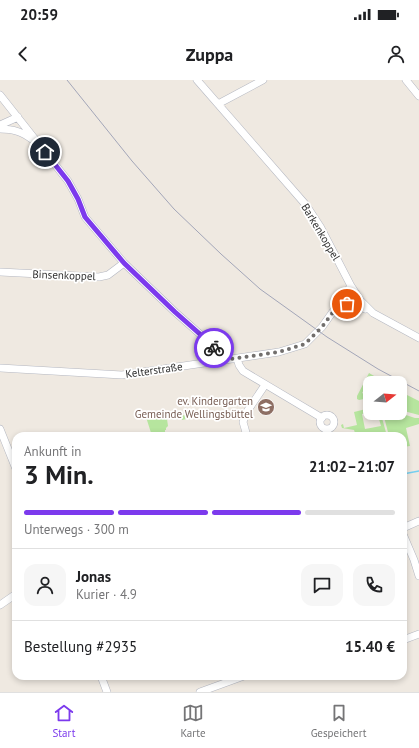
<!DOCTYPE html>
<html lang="de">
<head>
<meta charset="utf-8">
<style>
	:root { --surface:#fff; --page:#f6f6f6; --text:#202124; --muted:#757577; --line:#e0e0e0; --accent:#7c3aed }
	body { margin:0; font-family:"PT Sans",sans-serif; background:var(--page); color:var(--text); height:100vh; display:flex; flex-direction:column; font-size:15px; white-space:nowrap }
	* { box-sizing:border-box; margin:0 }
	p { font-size:13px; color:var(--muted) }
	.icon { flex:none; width:22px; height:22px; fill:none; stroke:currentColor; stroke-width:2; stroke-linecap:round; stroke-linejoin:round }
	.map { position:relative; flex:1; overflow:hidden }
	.details { position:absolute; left:12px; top:352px; width:395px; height:248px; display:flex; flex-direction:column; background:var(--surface); border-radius:12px; box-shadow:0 2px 6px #0003 }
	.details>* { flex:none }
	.needle { width:26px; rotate:73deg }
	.buttons { position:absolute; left:363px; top:296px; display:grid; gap:8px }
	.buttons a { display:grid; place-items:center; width:44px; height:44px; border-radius:8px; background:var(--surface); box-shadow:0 2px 6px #0003; font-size:20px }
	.pin { position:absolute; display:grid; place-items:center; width:34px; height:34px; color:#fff; margin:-17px; border:2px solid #fff; border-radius:50%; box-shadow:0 1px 4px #0007 }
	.courier { position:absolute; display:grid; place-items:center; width:40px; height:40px; margin:-20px; border:3px solid #7c3aed; border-radius:50%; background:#fff; color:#222; box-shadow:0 1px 5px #0007 }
	.headline em { font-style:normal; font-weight:700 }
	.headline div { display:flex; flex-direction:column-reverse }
	.headline { display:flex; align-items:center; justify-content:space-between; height:68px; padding:0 12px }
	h1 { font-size:26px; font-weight:700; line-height:30px }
	.bar { display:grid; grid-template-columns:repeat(4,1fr); gap:6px 4px; align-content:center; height:48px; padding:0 12px }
	.bar i { height:5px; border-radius:3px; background:var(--line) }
	.bar .selected { background:var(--accent) }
	.bar p { grid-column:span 4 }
	.line { display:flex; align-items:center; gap:10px; padding:0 12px; border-top:1px solid var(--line) }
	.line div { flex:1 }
	.round { display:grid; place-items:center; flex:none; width:42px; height:42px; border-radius:12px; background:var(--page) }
	.status { display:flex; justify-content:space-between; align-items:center; height:28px; padding:0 20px; background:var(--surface); direction:ltr }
	.status svg { height:11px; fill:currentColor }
	header { display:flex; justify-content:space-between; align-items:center; height:52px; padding:0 12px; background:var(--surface); font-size:18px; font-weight:700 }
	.tabs { display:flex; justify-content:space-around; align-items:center; height:56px; border-top:1px solid var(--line); background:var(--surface); font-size:11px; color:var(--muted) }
	.tabs a { display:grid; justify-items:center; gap:2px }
	.tabs .selected { color:var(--accent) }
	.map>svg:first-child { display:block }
	.green { fill:#b6e59e }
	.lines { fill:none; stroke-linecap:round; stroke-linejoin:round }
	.stream { stroke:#75cff0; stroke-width:1.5 }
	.minor-casing { stroke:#b4b7c1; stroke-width:8 }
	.minor { stroke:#fff; stroke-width:7 }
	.tram { stroke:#a3a6b8; stroke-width:1 }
	.done { stroke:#726f6d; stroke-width:4; stroke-dasharray:0 7.2 }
	.route { stroke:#7c3aed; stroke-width:5 }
	.labels { text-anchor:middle; stroke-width:3.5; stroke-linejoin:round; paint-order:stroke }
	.street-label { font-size:11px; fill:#2e2e2e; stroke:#fff }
	.education-label { font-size:11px; fill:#785e54; stroke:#fff; text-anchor:end }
</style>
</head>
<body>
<div class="status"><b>20:59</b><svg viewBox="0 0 49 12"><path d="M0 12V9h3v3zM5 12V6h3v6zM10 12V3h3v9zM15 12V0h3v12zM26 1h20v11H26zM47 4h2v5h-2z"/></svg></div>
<header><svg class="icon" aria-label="back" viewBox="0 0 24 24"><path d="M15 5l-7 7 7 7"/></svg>Zuppa<svg class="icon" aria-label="person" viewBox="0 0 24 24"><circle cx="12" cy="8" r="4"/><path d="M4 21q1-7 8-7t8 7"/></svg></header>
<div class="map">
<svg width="419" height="612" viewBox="0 0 419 612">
	<rect width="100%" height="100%" fill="#efe9e1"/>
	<!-- green -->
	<path class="green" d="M369,293l17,10h-16l-4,-2 -3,6 2,1 -3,5 4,2 -2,4 -5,1 -2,-1v-3z
		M403,313l16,8v14l-19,-5v-16z
		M370,328v4l-8,2 3,15 16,-3 -2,-7 3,-1 5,18h-31l-2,-6 -12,-2 -1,-3 2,-1 1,4 13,-3 -3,-13z
		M234,333v2l-36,1 -16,4 -1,-4 -14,3 1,7 -2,2v2h-1v6h-13l-6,-19z
		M383,333h17l15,5h4v6l-13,4 4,18 -7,1v-11h-14z"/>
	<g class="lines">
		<!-- stream -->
		<path class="stream" d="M403,394l16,-3"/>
		<!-- minor casing -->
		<g class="minor-casing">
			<path id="minor" d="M197,0l109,125 15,23 30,58 9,14 13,13 46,25
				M406,0l13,16
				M0,15l68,86 10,18 7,18 39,46 51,49 35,31 3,5 4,13
				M218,24l45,-24
				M0,45l18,-8
				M0,49c14,0 22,3 33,11
				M0,192l99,5 9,-2 16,-12
				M337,227c12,-3 17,-4 28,2
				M237,278l2,7 4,6 79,47
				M0,288l122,7 157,-23 26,-8 17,-17 29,-41
				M320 342a7 7 0 1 1 14 0a7 7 0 1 1-14 0Z
				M0,349l16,40
				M247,356l-4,-14 3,-9 19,-28
				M403,448l16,-7
				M403,454l11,26 5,16
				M0,525l16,-11
				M403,560l16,-6
				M101,596l6,16
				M200,612l44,-16"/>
		</g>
		<!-- minor -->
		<use href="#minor" class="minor"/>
		<!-- tram -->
		<path class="tram" d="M67,0l65,81 42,48 47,45 39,35 67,48 51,32 41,22"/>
	</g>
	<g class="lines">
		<!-- done -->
		<path class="done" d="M214,268l3,13 62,-9 26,-8 17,-17 15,-20 10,-3"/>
		<!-- route -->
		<path class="route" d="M45,72l23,29 10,18 7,18 39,46 51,49 35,31 4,5"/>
	</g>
	<!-- icons -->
	<defs>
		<g id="school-disc" transform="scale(0.9)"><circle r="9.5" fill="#8d6e63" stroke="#fff"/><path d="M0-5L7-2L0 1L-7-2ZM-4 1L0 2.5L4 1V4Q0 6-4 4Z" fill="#fff"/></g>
	</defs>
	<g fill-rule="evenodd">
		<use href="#school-disc" x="266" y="327"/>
	</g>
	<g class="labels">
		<!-- street labels -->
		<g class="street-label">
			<text transform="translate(321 152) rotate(59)" y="4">Barkenkoppel</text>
			<text transform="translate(64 195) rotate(2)" y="4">Binsenkoppel</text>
			<text transform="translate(154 290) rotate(-8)" y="4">Kelterstraße</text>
		</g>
		<!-- education labels -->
		<g class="education-label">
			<text x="253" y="325">ev. Kindergarten<tspan x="253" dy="13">Gemeinde Wellingsbüttel</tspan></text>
		</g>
	</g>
</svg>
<div class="buttons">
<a><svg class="needle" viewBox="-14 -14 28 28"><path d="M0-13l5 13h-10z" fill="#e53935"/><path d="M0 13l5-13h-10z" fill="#757577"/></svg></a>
</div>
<div class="pin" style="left:347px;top:224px;background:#ea580c"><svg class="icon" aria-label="bag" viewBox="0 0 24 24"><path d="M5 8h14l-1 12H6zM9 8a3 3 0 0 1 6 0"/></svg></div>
<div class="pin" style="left:45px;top:72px;background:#1f2937"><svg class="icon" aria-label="home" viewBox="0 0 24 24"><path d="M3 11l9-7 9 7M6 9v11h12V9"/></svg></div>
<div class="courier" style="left:214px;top:268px"><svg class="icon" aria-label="bike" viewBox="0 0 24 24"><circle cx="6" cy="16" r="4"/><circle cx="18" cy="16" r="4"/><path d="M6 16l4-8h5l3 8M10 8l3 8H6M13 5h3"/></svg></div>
<section class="details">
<div class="headline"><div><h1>3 Min.</h1><p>Ankunft in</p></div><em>21:02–21:07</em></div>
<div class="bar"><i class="selected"></i><i class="selected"></i><i class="selected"></i><i></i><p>Unterwegs · 300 m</p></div>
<div class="line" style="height:72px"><a class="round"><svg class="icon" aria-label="person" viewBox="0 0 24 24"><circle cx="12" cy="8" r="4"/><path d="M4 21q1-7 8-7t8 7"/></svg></a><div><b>Jonas</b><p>Kurier · 4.9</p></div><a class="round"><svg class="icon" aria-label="chat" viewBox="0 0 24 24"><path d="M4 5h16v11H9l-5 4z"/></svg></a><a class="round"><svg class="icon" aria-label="phone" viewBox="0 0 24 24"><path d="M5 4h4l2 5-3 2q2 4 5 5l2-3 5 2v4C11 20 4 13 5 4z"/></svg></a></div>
<div class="line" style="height:52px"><div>Bestellung #2935</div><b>15.40 €</b></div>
</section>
</div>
<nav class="tabs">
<a class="selected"><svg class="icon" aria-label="home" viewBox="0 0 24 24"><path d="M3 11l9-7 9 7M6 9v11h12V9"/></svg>Start</a>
<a><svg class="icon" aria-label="map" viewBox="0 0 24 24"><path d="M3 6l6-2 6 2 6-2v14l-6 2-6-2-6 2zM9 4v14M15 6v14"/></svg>Karte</a>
<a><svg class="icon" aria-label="saved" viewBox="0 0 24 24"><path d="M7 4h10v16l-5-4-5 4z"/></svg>Gespeichert</a>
</nav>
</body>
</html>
